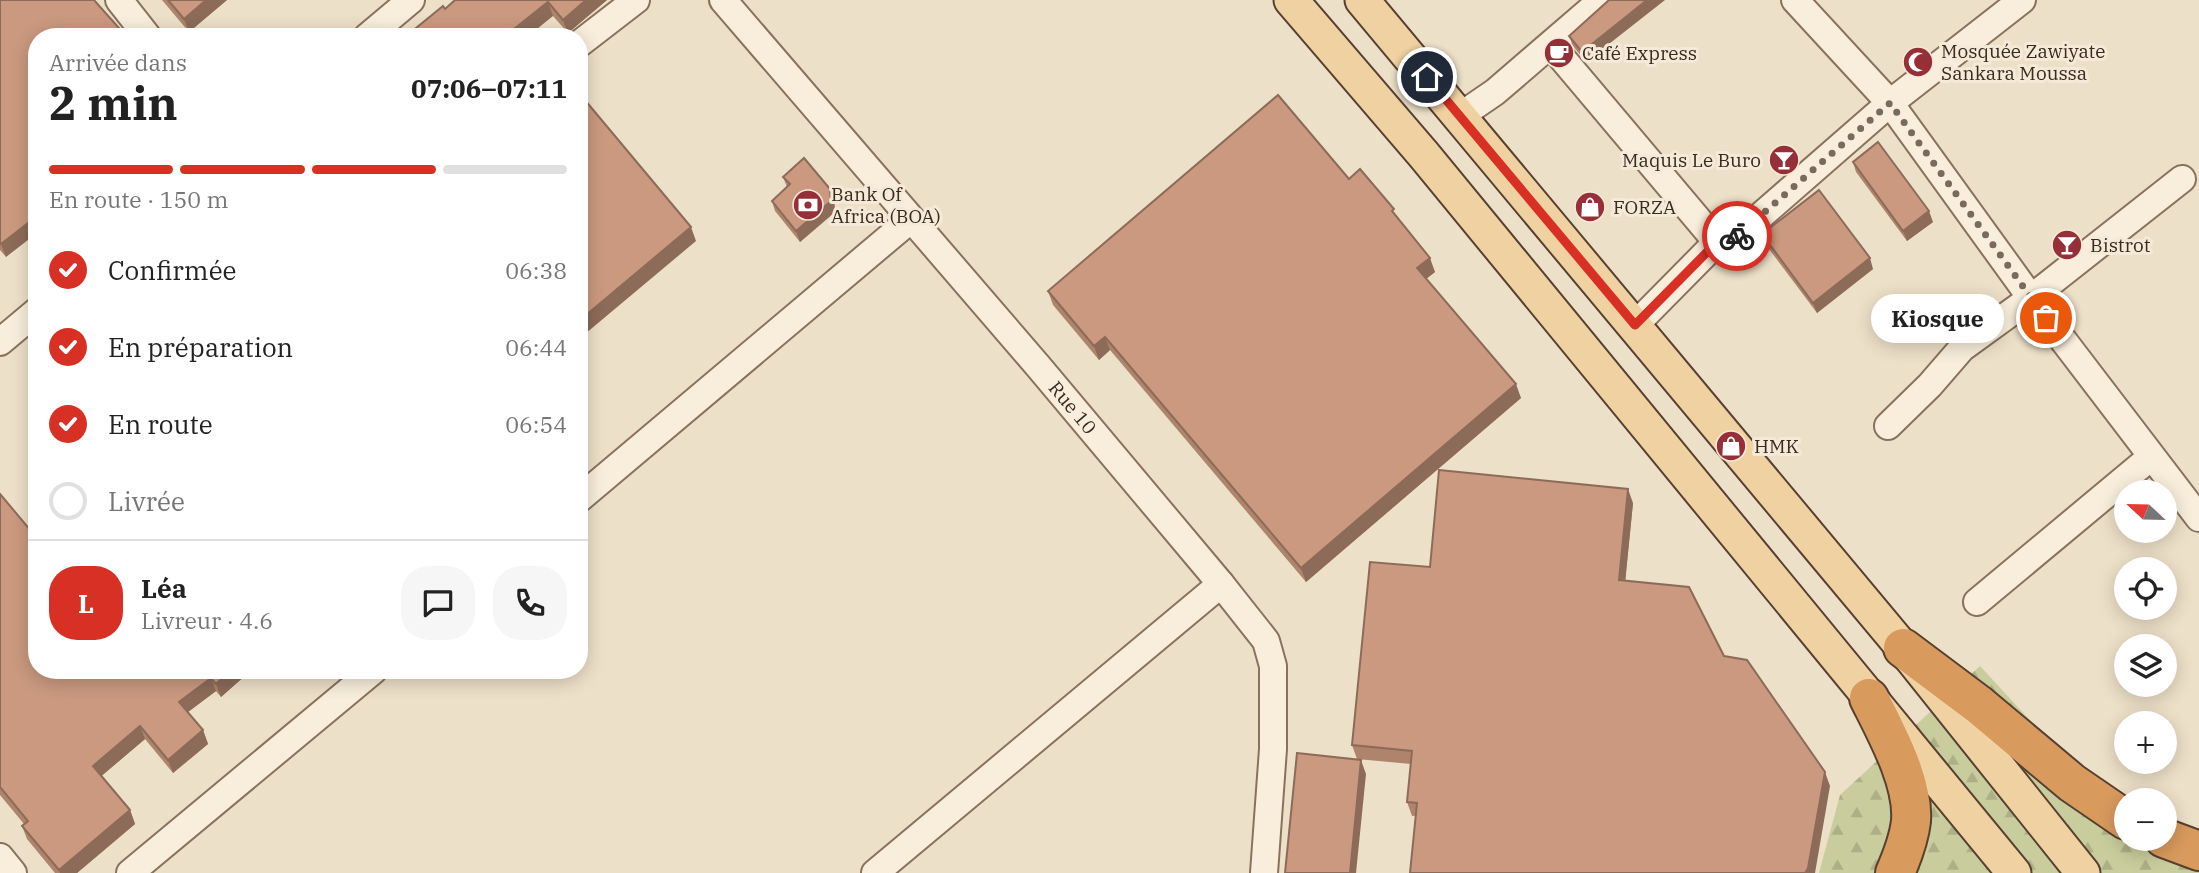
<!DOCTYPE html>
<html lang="fr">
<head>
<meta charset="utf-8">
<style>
	:root { --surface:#fff; --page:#f6f6f6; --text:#222; --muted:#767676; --line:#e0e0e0; --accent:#d93025 }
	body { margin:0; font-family:"IBM Plex Serif",serif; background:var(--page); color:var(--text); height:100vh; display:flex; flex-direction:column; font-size:26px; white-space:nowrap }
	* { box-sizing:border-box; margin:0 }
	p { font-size:23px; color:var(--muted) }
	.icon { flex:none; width:38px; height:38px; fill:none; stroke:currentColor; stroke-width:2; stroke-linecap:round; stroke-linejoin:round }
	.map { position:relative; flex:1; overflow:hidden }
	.sheet { position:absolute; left:28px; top:28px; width:560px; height:651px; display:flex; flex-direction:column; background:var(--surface); border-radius:28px; box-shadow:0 4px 18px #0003 }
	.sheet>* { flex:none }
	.needle { width:46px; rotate:292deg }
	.tools { position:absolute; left:2114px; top:480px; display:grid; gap:14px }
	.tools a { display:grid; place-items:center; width:63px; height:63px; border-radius:50%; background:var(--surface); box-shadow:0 4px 18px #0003; font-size:35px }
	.pin { position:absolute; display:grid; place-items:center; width:60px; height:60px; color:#fff; margin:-30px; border:4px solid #fff; border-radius:50%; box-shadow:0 2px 7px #0007 }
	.courier { position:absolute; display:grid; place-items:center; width:70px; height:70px; margin:-35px; border:5px solid #d93025; border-radius:50%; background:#fff; color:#222; box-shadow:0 2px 9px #0007 }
	.bubble { position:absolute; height:49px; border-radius:24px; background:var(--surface); box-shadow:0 4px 18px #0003; font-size:23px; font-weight:700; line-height:49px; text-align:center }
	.overview em { font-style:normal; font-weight:700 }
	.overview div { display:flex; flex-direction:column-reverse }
	.overview { display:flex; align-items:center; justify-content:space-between; height:119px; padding:0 21px }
	h1 { font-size:46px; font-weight:700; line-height:52px }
	.bar { display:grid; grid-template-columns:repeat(4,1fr); gap:10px 7px; align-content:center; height:84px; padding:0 21px }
	.bar i { height:9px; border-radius:5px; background:var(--line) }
	.bar .active { background:var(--accent) }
	.bar p { grid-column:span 4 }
	.line { display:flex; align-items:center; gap:18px; padding:0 21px; border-top:2px solid var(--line) }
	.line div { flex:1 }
	.round { display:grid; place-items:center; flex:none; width:74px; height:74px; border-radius:28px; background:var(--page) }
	ol { padding:0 21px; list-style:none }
	li { display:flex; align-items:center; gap:21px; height:77px }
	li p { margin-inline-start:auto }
	li .icon { padding:7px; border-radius:50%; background:var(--accent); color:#fff; stroke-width:4 }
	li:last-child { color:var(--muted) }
	li i { width:38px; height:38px; border:4px solid var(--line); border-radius:50% }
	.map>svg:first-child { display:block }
	.forest { fill:url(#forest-firs) }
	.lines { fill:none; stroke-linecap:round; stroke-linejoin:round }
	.minor-casing { stroke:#89725d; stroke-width:30 }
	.major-casing { stroke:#574031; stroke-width:37 }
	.highway-casing { stroke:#574031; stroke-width:42 }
	.minor { stroke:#f8eedb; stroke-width:26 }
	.major { stroke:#efd1a2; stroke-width:33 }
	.highway { stroke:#d99a5d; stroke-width:38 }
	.wall { fill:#ae846d }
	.shaded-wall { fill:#8d6b59 }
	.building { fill:#ca997f; stroke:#8d6b59; stroke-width:2 }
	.done { stroke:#796a5b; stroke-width:7; stroke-dasharray:0 12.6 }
	.route { stroke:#d93025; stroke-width:9 }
	.labels { text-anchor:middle; stroke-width:6; stroke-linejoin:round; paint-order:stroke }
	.poi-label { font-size:19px; fill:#3a2b21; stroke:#f5ead8; text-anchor:start }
	.street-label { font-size:19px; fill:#3a2b21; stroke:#f5ead8 }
</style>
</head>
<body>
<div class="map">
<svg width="2199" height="873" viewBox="0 0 2199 873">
	<defs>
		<pattern id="forest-firs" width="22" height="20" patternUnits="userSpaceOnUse" patternTransform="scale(1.75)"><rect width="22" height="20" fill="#c9cc9c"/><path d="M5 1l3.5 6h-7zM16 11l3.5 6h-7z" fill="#adaf86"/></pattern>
	</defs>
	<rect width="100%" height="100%" fill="#ede0c8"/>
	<!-- forest -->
	<path class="forest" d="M1980,666l71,77 53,39 29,18h-7v38h39v-19l34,11v43h-380l21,-78z"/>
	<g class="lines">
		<!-- minor casing -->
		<g class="minor-casing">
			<g id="minor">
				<path d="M119,0l29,37"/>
				<path id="s1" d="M723,0l315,366 183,218 45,57 7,25v83l-9,124"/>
				<path d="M1795,0l95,103 141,195 168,220"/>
				<path d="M367,37l44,-37"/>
				<path d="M579,44l57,-44"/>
				<path d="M1551,45l166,197 6,2 11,-5 156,-136 132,-103"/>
				<path d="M1460,116l35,-24 107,-92"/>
				<path d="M1635,325l82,-83"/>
				<path d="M0,342l37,-31"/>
				<path d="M1888,426l42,-41 32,-37 69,-50 151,-119"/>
				<path d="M579,499l331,-279"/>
				<path d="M1977,602l174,-145"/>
				<path d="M0,857l13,16"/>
				<path d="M130,873l244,-203"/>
				<path d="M875,873l346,-289"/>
			</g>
		</g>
		<!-- major casing -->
		<g class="major-casing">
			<path id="major" d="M1291,0l133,155 590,718
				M1362,0l541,648 180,225"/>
		</g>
		<!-- highway casing -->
		<g class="highway-casing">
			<path id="highway" d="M1903,648l76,57 93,78 54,37
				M1869,698c17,34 45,84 42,123 -2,18 -9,36 -16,52
				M2164,838l35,13"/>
		</g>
		<!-- minor -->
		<use href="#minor" class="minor"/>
		<!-- major -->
		<use href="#major" class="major"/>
		<!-- highway -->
		<use href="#highway" class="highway"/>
	</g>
	<!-- wall -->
	<path class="wall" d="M0,0l37,37 -31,220 -6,-7z
		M162,0h65l-38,32z
		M455,0h152l-39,33 -15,-17z
		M1609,1l-23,61 -13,-16 -4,-10z
		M1853,162l80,60 -26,19 -51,-69z
		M783,177l51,22 1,13 -35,30 -25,-31 -3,-10 15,-14z
		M1349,179l48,39 38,54 -9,7 95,119 -215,184 -196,-232 -11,10 -46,-55 -5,-14z
		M1762,234l111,35 -56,44 -51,-68z
		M0,494l37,176 210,4 -26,23 -5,-6 -28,21 15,18 5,14 -35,29 -28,-34 -44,37 29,34 5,14 -58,49h-22l-28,-34 -5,-13 2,-2 -24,-29z
		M1633,503l-8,78 99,75 106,130 -418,30 -5,-14 4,-38 -54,-5 -5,-14 78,-178z"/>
	<!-- shaded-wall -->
	<path class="shaded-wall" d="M206,0h21l-38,32 -5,-13z
		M586,0h21l-39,33 -5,-13z
		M1647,0h18l-79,62 -4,-10z
		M548,2l5,14 -26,21h-23z
		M830,189l4,10 1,13 -35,30 -4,-11z
		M1929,211l4,11 -26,19 -4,-10z
		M37,216v17l-31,24 -5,-13z
		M691,227l5,14 -117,98v-18z
		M1430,258l5,14 -13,10 -5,-14z
		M1870,258l3,11 -56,44 -4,-10z
		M1105,337l5,13 -11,10 -5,-14z
		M1516,384l5,14 -215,184 -5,-14z
		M1628,489l5,14 -9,91 -5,-14z
		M231,670h15l1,4 -26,23 -5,-13z
		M211,678l5,13 -32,24 -5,-13z
		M140,726l5,13 -47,40 -5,-13z
		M203,730l5,14 -35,29 -5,-13z
		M1361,760l5,14 -10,99h-6z
		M1825,772l5,14 -15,87h-10z
		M130,810l5,14 -58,49h-17l-1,-3z"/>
	<!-- building -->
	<path class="building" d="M0,0h94l33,37h-90v179l-36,28 -1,-2z
		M168,0h38l-22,19z
		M455,0h131l-23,20 -15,-18 -44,35h-99l38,-31 2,3z
		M1609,0h38l-65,52 -13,-16z
		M579,93l112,134 -112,94z
		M1278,95l71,84 11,-10 34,40 -2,2 38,47 -13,10 99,116 -215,184 -196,-231 -11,9 -46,-55z
		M1878,142l51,69 -26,20 -50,-69z
		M804,158l26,31 1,12 -35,30 -24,-30 18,-17 -7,-7z
		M1819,190l51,68 -57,45 -51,-69z
		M1439,470l189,19 -9,91 70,7 35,69 23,4 78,112 -17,96 -3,5h-395l7,-70 -10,-1 5,-51 -60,-6 18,-183 60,5z
		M0,494l37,44v132h194l-15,14 -5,-6 -32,24 24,28 -35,30 -28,-34 -47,40 37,44 -71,60 -37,-44 6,-5 -28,-34z
		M1297,753l64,7 -11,113h-65z"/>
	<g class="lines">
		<!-- done -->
		<path class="done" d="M1737,236l153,-133 156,215"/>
		<!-- route -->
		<path class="route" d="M1427,77l208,248 82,-83 6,2 14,-8"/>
	</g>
	<!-- icons -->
	<defs>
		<g id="cafe-disc" transform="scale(1.575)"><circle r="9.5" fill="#962f37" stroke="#f5ead8"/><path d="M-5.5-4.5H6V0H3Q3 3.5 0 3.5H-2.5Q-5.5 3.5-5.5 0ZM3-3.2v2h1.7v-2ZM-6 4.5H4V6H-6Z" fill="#fff"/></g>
		<g id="mosque-disc" transform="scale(1.575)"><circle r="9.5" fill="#962f37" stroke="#f5ead8"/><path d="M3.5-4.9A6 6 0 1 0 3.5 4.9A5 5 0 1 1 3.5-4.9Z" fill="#fff"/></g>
		<g id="bar-disc" transform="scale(1.575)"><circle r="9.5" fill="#962f37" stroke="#f5ead8"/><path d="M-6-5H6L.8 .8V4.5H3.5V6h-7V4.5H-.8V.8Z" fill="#fff"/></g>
		<g id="bank-disc" transform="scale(1.575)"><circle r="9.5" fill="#962f37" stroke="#f5ead8"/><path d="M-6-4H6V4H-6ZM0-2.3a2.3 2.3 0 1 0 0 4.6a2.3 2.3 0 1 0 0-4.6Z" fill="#fff"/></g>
		<g id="shop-disc" transform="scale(1.575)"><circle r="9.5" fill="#962f37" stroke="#f5ead8"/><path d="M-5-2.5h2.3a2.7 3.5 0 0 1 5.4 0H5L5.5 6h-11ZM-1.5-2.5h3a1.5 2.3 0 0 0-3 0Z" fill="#fff"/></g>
	</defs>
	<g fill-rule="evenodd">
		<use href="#cafe-disc" x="1559" y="53"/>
		<use href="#mosque-disc" x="1918" y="62"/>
		<use href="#bar-disc" x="1784" y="160"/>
		<use href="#bank-disc" x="808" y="205"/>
		<use href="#shop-disc" x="1590" y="207"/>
		<use href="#bar-disc" x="2067" y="245"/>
		<use href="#shop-disc" x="1731" y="446"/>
	</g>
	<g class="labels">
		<!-- poi labels -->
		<g class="poi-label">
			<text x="1941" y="58">Mosquée Zawiyate<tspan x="1941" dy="22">Sankara Moussa</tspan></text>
			<text x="1582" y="60">Café Express</text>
			<text x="1761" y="167" text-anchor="end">Maquis Le Buro</text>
			<text x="831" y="201">Bank Of<tspan x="831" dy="22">Africa (BOA)</tspan></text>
			<text x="1613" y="214">FORZA</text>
			<text x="2090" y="252">Bistrot</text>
			<text x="1754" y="453">HMK</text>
		</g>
		<!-- street labels -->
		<g class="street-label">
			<text dy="7" stroke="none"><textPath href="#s1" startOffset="537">Rue 10</textPath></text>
		</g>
	</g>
</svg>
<div class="tools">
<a><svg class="needle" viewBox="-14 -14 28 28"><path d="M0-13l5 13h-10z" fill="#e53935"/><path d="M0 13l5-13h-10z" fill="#767676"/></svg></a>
<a><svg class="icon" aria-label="locate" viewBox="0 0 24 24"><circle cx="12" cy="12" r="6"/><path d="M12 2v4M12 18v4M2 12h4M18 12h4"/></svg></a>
<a><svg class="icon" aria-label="layers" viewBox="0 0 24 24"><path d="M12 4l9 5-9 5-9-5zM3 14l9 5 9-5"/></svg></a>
<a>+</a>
<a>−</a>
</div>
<div class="pin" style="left:2046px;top:318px;background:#ea580c"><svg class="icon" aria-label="bag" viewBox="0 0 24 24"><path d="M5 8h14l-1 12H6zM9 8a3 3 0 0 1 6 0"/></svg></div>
<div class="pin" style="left:1427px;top:77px;background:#1f2937"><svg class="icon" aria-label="home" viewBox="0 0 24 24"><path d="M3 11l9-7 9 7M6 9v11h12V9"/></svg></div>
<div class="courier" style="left:1737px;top:236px"><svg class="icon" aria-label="bike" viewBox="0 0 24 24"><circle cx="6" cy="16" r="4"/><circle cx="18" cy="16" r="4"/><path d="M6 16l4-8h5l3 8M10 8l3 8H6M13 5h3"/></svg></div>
<div class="bubble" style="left:1871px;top:294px;width:133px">Kiosque</div>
<section class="sheet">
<div class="overview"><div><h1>2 min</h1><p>Arrivée dans</p></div><em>07:06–07:11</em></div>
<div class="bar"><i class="active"></i><i class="active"></i><i class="active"></i><i></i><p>En route · 150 m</p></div>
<ol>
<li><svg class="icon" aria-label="check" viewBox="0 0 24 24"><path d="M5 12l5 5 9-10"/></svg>Confirmée<p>06:38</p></li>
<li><svg class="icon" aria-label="check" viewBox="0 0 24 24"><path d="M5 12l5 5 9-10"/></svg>En préparation<p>06:44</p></li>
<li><svg class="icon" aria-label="check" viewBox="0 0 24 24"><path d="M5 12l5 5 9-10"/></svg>En route<p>06:54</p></li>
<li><i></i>Livrée</li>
</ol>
<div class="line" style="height:126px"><b class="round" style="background:var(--accent);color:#fff">L</b><div><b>Léa</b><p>Livreur · 4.6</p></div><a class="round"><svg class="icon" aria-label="chat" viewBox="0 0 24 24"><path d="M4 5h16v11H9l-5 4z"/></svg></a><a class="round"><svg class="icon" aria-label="phone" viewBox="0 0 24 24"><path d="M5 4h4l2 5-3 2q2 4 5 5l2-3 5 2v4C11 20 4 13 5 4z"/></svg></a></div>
</section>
</div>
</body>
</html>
